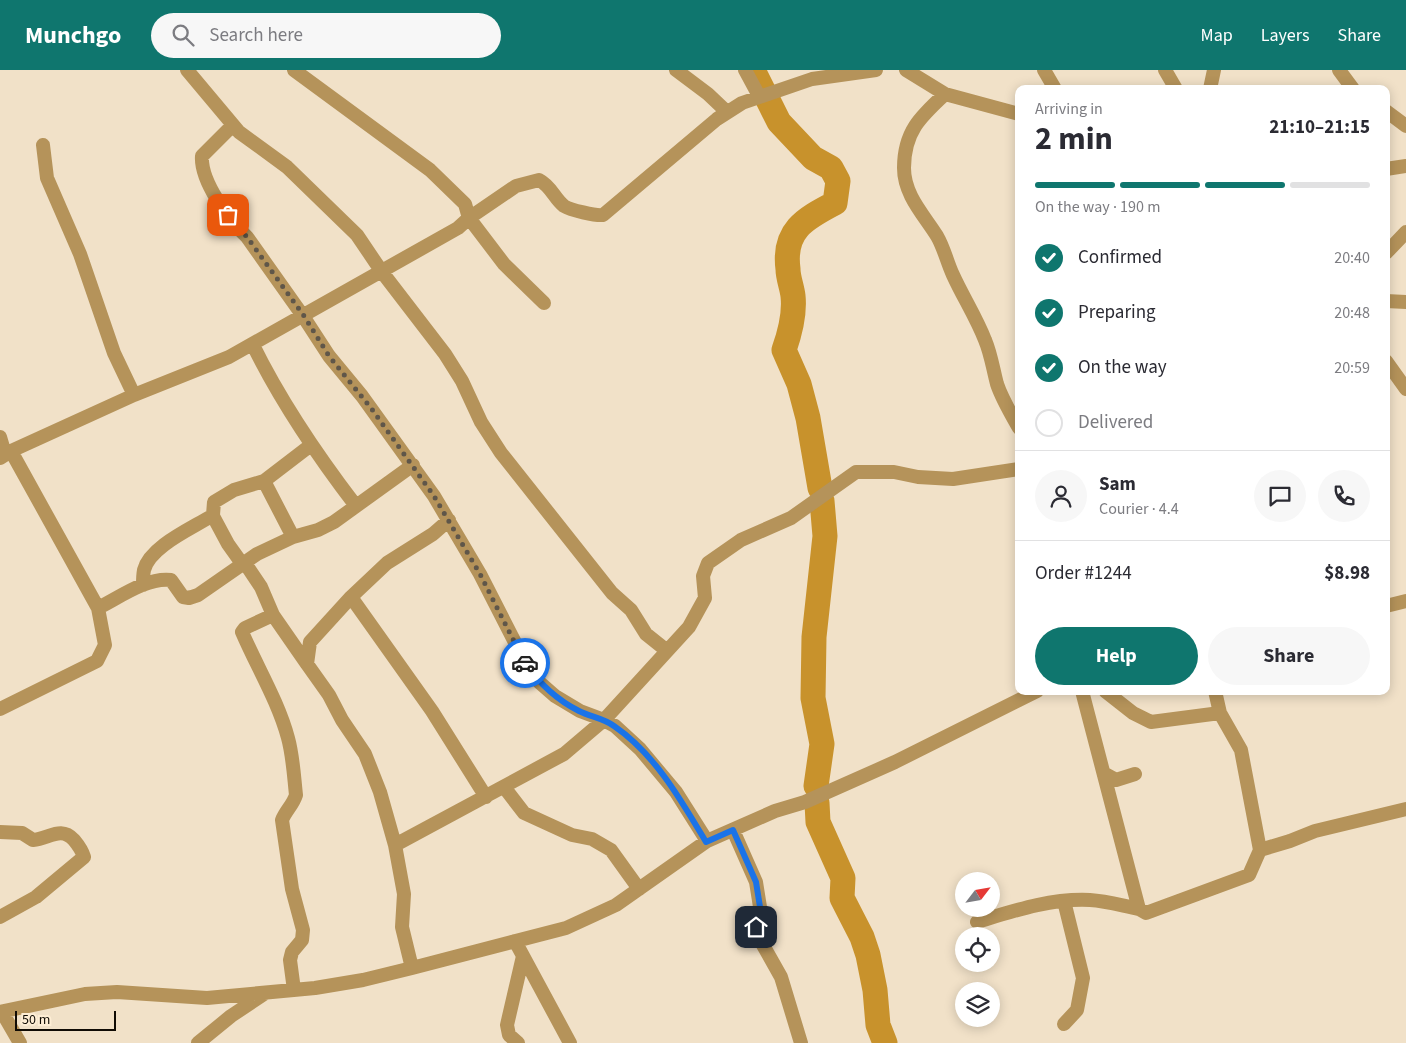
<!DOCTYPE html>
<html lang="en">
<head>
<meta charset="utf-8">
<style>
	:root { --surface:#fff; --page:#f7f7f7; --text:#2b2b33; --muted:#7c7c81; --line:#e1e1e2; --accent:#0f766e }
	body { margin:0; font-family:"Source Sans 3",sans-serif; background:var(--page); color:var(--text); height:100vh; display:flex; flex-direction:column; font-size:19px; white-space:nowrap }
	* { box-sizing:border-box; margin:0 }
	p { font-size:16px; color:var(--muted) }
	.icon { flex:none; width:28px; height:28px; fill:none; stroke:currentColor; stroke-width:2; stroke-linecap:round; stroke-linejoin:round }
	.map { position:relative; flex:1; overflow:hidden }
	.sheet { position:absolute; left:1015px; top:15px; width:375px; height:610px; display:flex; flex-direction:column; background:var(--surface); border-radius:10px; box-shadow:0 2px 12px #0003 }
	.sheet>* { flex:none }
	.needle { width:32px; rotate:59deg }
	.buttons { position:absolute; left:955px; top:802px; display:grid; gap:10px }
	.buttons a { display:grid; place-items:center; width:45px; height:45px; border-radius:50%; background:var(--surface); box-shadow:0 2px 12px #0003; font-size:25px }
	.scale { position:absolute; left:15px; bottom:12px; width:101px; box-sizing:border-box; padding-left:5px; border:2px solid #100b04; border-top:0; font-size:14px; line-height:18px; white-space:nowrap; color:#100b04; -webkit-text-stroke:4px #feeed5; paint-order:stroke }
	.pin { position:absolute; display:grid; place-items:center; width:42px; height:42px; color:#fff; margin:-21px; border-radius:10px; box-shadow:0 2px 8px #0006 }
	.courier { position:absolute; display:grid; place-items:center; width:50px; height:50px; margin:-25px; border:4px solid #1a73e8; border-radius:50%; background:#fff; color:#222; box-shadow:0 1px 6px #0007 }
	.headline em { font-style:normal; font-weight:700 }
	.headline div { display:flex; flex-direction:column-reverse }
	.headline { display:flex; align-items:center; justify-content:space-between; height:85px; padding:0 20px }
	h1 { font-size:32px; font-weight:700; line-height:38px }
	.bar { display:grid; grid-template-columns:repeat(4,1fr); gap:8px 5px; align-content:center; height:60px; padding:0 20px }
	.bar i { height:6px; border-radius:4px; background:var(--line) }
	.bar .active { background:var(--accent) }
	.bar p { grid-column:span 4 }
	.line { display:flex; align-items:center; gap:12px; padding:0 20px; border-top:1px solid var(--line) }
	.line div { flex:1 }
	.round { display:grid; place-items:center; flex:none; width:52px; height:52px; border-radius:26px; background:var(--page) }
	ol { padding:0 20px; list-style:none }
	li { display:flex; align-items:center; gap:15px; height:55px }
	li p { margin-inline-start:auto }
	li .icon { padding:5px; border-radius:50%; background:var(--accent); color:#fff; stroke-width:4 }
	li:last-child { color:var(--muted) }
	li i { width:28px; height:28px; border:2px solid var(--line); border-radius:50% }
	.cta { display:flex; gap:10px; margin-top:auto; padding:10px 20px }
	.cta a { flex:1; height:58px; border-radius:30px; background:var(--accent); color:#fff; font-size:20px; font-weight:700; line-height:58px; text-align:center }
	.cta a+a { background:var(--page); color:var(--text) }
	header { display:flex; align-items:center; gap:30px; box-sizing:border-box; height:70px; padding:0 25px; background:var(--accent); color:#fff }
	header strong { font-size:24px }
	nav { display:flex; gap:28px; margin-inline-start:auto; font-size:18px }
	.search { width:350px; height:45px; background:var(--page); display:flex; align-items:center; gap:12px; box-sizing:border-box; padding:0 18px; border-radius:28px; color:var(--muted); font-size:19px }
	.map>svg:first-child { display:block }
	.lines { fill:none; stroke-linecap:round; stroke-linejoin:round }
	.river { stroke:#c8922c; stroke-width:25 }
	.minor { stroke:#b5935a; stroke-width:14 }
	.done { stroke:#5f5649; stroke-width:5; stroke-dasharray:0 9 }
	.route { stroke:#1a73e8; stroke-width:6 }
</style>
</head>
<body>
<header>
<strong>Munchgo</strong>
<div class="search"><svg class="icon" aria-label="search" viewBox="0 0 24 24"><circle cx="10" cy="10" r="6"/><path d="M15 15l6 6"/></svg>Search here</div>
<nav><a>Map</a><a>Layers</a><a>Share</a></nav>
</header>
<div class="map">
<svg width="1406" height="973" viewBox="0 0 1406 973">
	<rect width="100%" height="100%" fill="#f1e1c8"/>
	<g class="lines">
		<!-- river -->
		<path class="river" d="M753,0l26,52 34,36 18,10 7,13 -3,22c-31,16 -52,28 -47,66 0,9 4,18 5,27 2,18 -3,37 -9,54l15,34 9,34 12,70
			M816,716l6,-42 -9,-46 1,-61 11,-101 -3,-35
			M817,733l1,19 25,56 -1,20 20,39 6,18 7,35 3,35 7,18"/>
		<!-- minor -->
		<path class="minor" d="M187,0l52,62 48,35 70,68 25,37 63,82 17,27 19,41 20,31 111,140 19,17 15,24 20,16
			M676,0l32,24 19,18
			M745,0l14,26
			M906,0l39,24 74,20
			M1044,0l11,19
			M1165,0l11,19
			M1339,0l14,19
			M1210,19l4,-19
			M945,24c-25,23 -41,38 -41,74 0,27 20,47 33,68 7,12 10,26 16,39 10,22 23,42 32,65 6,14 8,29 12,44 5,15 14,30 22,44
			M1386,41l20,15
			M233,55l-31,31c-2,25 27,64 45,81l56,79 26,40 33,40 72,100 46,78 46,90 13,18 16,14 25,15 24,9 11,6 25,23 36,43 31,49
			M43,75l4,33 33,76 34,99 20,42
			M1386,99l20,-3
			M1386,183l20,-21
			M1386,231l20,1
			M544,233l-40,-39 -35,-46 47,-32 23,-6c12,6 15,18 25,26 6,4 32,10 39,9l114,-96 25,-16 70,-24 64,-9
			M253,275c28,57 64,110 103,161
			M1386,291l20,28
			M0,367l5,17
			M0,388l11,-7 123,-56 95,-38 229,-129 11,-10 -4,-14 -35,-34 -136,-100
			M264,411l29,56
			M213,446l15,28 15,21
			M245,493l16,24 12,28 34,49
			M143,515c0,-5 0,-10 1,-15 6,-24 49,-42 69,-55l1,-13 20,-12 30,-9 47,-36
			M351,527l81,114 54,86
			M1386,536l20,-5
			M98,538c22,-11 49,-31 73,-28l12,17 6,1 9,-3 59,-41 36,-17 25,-7 16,-8 79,-57
			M273,545l-28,13 -3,4c15,35 36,69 46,106 5,18 6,39 8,57 -3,10 -10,15 -14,25l10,69 11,41 -1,10 -10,12 -2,8 4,30
			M1082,621l57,218 7,4 103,-38 11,-25 30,-9 25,-10 91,-22
			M1105,621l28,22 18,9 69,-9
			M1215,621l5,22 21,37 19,100
			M0,639l97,-48 8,-16 -7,-37 -87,-157
			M1105,704l11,6 19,-6
			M504,717l20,26 48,22 20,4 19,11 28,39
			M733,760l23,52 4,25 -6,8 5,23 22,39 20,66
			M0,762l22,1 11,7c17,-2 28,-14 41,0 5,6 8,10 10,17l-48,40 -36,20
			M395,775l169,-91 40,-34 85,-93 16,-29 -2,-22 5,-13 33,-23 50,-22 65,-46h38l24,5 35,2 66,-10
			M977,852c36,-11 74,-24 113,-22 17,1 33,6 49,9
			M515,871l55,102
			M412,898l-10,-41 2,-33 -9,-49 -15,-53 -15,-38 -23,-34 -13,-25 -22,-31 3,-22 41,-45 36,-34 46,-29 16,-14
			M0,942l85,-18 32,-2 90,6 108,-10 48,-8 49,-12 154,-40 50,-23 91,-64 68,-30 30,-9 90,-40 142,-71
			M2,942l18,31
			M1064,954l13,-14 6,-32 -19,-77
			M198,973l33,-27 33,-22
			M518,973l-9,-8 -2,-10 16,-69"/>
	</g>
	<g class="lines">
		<!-- done -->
		<path class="done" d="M228,145l19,22 57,79 25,40 42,52 63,88 46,78 45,89"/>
		<!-- route -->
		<path class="route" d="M525,593c14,20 32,37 54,48 12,6 24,7 35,15 41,28 67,74 92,116l27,-12 23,52 4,25 -6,8 2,12"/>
	</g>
</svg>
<div class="buttons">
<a><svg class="needle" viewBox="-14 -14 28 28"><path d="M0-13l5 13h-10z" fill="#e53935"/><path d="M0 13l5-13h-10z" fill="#7c7c81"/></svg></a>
<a><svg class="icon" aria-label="locate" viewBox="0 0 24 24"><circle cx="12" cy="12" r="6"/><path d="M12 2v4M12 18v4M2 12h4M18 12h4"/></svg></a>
<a><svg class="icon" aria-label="layers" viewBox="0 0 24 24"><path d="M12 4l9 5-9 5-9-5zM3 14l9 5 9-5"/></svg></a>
</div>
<div class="scale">50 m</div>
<div class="pin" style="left:228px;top:145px;background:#ea580c"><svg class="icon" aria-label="bag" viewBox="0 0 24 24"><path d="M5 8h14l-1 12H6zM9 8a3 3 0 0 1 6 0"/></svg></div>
<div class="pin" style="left:756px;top:857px;background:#1f2937"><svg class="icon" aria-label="home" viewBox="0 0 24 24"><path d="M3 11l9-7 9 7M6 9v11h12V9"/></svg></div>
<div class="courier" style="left:525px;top:593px"><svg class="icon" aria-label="car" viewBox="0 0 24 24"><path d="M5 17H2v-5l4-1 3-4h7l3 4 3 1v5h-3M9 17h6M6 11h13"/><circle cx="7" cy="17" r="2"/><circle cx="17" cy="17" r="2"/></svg></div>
<section class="sheet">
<div class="headline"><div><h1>2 min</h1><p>Arriving in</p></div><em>21:10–21:15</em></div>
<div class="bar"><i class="active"></i><i class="active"></i><i class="active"></i><i></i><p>On the way · 190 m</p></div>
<ol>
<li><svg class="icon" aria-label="check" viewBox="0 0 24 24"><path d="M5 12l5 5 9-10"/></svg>Confirmed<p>20:40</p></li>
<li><svg class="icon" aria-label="check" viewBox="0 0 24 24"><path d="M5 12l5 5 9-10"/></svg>Preparing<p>20:48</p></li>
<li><svg class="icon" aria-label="check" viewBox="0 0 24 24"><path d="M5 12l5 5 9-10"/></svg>On the way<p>20:59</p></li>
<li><i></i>Delivered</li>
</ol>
<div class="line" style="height:90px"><a class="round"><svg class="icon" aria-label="person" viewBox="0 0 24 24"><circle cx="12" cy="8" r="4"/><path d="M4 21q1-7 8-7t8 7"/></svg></a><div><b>Sam</b><p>Courier · 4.4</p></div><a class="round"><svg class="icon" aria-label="chat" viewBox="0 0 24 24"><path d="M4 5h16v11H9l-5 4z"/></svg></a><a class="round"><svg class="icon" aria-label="phone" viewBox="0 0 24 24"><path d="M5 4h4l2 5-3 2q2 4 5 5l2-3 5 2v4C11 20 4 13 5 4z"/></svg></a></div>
<div class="line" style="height:65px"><div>Order #1244</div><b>$8.98</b></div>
<div class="cta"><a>Help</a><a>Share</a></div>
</section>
</div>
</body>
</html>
